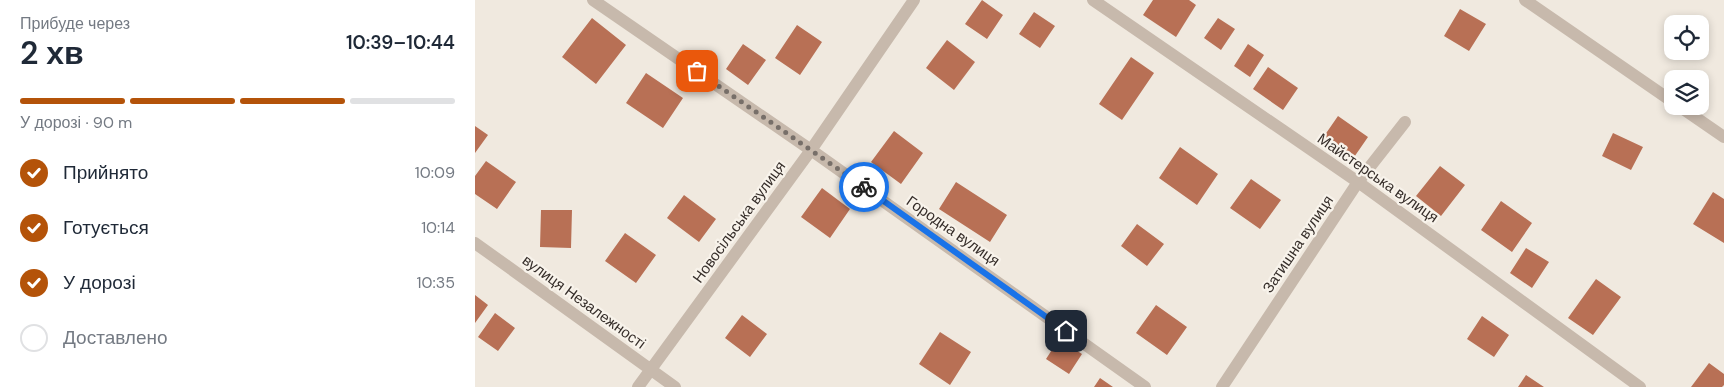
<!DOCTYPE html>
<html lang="uk">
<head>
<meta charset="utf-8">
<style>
	:root { --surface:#fff; --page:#f2f2f3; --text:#1f2937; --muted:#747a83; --line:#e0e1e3; --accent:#b45309 }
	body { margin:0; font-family:"DM Sans",sans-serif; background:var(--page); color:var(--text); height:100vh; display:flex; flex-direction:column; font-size:19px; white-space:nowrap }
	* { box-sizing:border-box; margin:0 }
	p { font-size:16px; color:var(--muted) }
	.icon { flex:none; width:28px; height:28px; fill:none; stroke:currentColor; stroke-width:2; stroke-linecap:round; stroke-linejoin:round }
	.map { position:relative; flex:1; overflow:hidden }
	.sheet { display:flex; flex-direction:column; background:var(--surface); width:475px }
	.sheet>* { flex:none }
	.buttons { position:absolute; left:1189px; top:15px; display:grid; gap:10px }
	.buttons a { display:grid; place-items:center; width:45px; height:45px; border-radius:10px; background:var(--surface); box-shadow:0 2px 8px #0003; font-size:25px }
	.pin { position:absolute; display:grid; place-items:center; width:42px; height:42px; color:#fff; margin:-21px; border-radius:10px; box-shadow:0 2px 8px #0006 }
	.courier { position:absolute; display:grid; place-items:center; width:50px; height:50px; margin:-25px; border:4px solid #1a73e8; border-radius:50%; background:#fff; color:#222; box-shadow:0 1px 6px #0007 }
	.head em { font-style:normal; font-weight:600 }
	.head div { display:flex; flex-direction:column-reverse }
	.head { display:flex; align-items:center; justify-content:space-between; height:85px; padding:0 20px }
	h1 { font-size:32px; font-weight:600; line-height:38px }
	.bar { display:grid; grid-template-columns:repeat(4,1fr); gap:8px 5px; align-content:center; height:60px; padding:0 20px }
	.bar i { height:6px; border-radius:4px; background:var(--line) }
	.bar .current { background:var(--accent) }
	.bar p { grid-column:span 4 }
	ol { padding:0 20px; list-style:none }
	li { display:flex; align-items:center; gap:15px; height:55px }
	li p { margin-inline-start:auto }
	li .icon { padding:5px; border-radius:50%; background:var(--accent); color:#fff; stroke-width:4 }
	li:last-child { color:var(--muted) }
	li i { width:28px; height:28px; border:2px solid var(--line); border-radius:50% }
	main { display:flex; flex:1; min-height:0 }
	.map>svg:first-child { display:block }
	.building { fill:#b87055 }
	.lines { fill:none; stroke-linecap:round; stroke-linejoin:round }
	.minor { stroke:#c7b9ac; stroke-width:12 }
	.done { stroke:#776f69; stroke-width:5; stroke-dasharray:0 9 }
	.route { stroke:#1a73e8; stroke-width:6 }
	.labels { text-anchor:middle; stroke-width:4.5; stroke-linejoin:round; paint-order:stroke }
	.street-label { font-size:15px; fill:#362e2a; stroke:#f8f3eb }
</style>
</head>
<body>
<main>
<section class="sheet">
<div class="head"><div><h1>2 хв</h1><p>Прибуде через</p></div><em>10:39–10:44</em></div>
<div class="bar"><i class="current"></i><i class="current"></i><i class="current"></i><i></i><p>У дорозі · 90 m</p></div>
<ol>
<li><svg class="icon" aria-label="check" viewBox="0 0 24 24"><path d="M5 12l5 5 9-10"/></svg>Прийнято<p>10:09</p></li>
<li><svg class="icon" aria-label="check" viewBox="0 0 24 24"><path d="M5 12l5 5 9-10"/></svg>Готується<p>10:14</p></li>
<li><svg class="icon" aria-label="check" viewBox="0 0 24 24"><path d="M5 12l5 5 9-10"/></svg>У дорозі<p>10:35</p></li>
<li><i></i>Доставлено</li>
</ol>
</section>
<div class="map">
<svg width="1249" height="387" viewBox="0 0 1249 387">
	<rect width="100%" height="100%" fill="#f0e9df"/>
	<!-- building -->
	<path class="building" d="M507,0l21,15 -16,24 -22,-15z
		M678,0h36l7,5 -20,32 -33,-22z
		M985,9l26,15 -17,27 -25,-15z
		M559,12l21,14 -15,22 -21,-14z
		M117,18l34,27 -30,39 -34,-27z
		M743,18l17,11 -14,21 -17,-12z
		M322,25l25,17 -22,33 -25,-17z
		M472,40l28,22 -21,28 -28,-22z
		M268,44l23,16 -18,25 -22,-16z
		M773,44l16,11 -14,22 -16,-11z
		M656,57l23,16 -32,47 -23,-16z
		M793,67l30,21 -15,22 -30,-21z
		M171,73l37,25 -20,30 -37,-25z
		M863,116l30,21 -18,26 -30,-21z
		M0,126l13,9 -13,18z
		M419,131l29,22 -22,31 -30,-22z
		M1138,133l30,14 -12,23 -29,-14z
		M705,147l38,27 -21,31 -38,-27z
		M11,161l30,21 -19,27 -22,-15v-18z
		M965,166l25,19 -24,31 -25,-20z
		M776,179l30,21 -21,29 -30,-21z
		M481,182l51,33 -17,27 -51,-33z
		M347,188l28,21 -20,29 -29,-21z
		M1238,192l11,7v44l-31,-19z
		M209,195l32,24 -17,23 -32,-24z
		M1026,201l31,22 -20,29 -31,-22z
		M66,210h31l-1,38 -31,-1z
		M662,224l27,20 -17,22 -26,-20z
		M150,233l31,22 -20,28 -31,-22z
		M1051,248l23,14 -17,26 -22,-15z
		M1121,279l25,18 -28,38 -25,-17z
		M0,295l13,10 -13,18z
		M681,305l31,22 -20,28 -31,-22z
		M20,313l20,15 -17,23 -20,-14z
		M267,315l25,19 -17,23 -25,-19z
		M1007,316l27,19 -15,22 -27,-18z
		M465,332l31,20 -21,33 -31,-21z
		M584,339l23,15 -13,20 -23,-15z
		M1234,363l15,11v11l-2,2h-31z
		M1051,375l18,12h-26z
		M625,378l13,9h-19z"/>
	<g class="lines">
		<!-- minor -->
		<path class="minor" d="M118,0l218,150 334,237
			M618,0l265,182 282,205
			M1050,0l148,102
			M1204,106l45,31
			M0,243l200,144
			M163,387l173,-237 103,-150
			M747,387l136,-205 47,-60"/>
	</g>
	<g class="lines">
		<!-- done -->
		<path class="done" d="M222,71l167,116"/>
		<!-- route -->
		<path class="route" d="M389,187l202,144"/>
	</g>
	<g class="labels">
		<!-- street labels -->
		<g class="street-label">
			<text transform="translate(903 178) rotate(35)" y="5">Майстерська вулиця</text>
			<text transform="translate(264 222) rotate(-54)" y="5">Новосільська вулиця</text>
			<text transform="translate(478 231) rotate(35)" y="5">Городна вулиця</text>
			<text transform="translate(823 244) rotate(-56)" y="5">Затишна вулиця</text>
			<text transform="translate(109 302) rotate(36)" y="5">вулиця Незалежності</text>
		</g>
	</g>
</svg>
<div class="buttons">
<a><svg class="icon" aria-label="locate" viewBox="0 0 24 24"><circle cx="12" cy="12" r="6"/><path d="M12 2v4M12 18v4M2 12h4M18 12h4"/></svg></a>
<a><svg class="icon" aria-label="layers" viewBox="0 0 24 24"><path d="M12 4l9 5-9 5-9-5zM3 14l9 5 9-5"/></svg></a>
</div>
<div class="pin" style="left:222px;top:71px;background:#ea580c"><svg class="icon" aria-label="bag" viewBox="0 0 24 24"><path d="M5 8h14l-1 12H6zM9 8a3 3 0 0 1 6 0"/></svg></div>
<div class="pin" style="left:591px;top:331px;background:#1f2937"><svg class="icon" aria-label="home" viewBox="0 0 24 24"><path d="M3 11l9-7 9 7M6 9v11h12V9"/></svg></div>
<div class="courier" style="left:389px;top:187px"><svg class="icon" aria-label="bike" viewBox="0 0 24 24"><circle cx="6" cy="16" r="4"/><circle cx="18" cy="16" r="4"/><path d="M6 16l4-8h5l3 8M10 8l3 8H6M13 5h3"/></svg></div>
</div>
</main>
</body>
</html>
